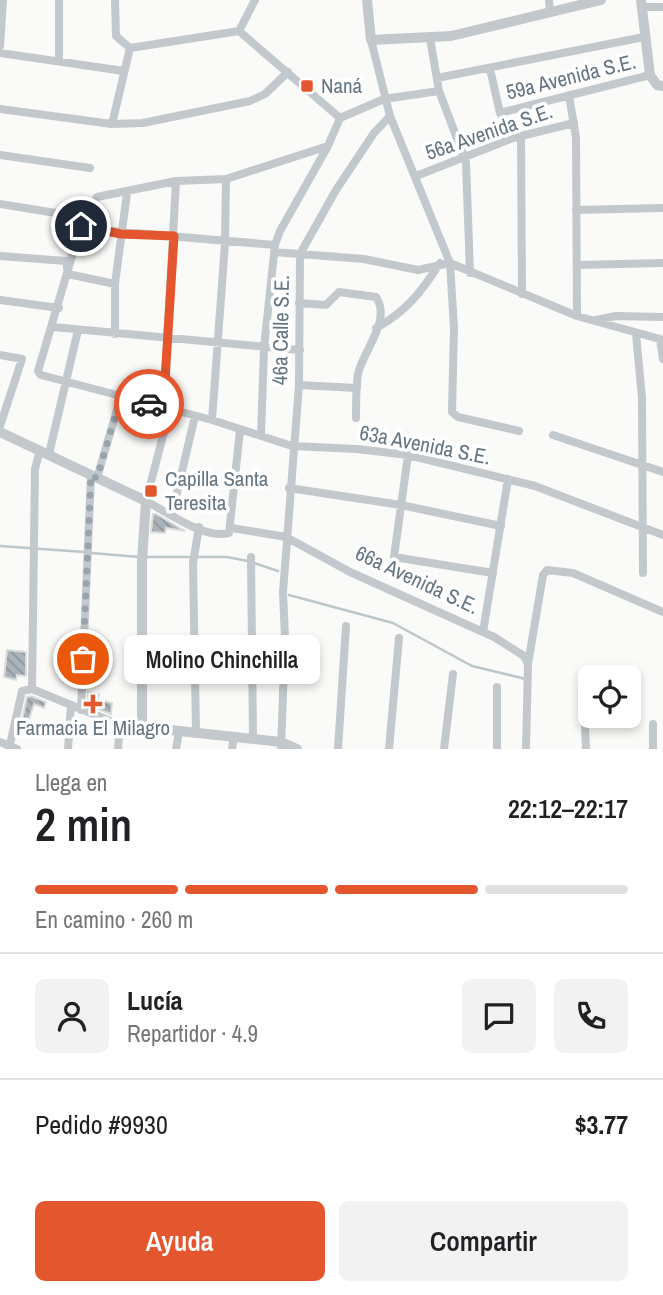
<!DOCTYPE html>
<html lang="es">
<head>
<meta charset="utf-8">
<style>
	:root { --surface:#fff; --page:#f2f2f2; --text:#202124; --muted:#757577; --line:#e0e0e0; --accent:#e4572e }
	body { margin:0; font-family:"Archivo Narrow",sans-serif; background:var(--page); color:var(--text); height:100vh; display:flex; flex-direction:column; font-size:26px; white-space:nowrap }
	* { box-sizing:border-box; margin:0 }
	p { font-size:23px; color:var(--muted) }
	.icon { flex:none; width:38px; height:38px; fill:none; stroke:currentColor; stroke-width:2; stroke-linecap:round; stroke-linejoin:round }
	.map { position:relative; height:749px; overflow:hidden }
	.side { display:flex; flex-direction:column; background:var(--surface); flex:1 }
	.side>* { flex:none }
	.controls { position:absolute; left:578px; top:665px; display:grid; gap:14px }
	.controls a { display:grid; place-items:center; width:63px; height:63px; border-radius:10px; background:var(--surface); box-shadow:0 4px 10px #0003; font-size:35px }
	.pin { position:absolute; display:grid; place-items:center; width:60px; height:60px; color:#fff; margin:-30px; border:4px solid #fff; border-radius:50%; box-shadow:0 2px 7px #0007 }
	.courier { position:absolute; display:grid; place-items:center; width:70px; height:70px; margin:-35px; border:5px solid #e4572e; border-radius:50%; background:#fff; color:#222; box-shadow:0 2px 9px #0007 }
	.bubble { position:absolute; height:49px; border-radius:10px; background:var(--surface); box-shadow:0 4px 10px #0003; font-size:23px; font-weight:600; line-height:49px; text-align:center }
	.overview em { font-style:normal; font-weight:600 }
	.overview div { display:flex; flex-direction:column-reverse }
	.overview { display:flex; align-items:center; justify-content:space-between; height:119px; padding:0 35px }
	h1 { font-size:46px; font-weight:600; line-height:52px }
	.bar { display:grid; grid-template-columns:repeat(4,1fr); gap:10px 7px; align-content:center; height:84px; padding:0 35px }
	.bar i { height:9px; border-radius:5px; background:var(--line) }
	.bar .current { background:var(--accent) }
	.bar p { grid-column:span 4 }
	.line { display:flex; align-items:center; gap:18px; padding:0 35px; border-top:2px solid var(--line) }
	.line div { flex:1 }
	.round { display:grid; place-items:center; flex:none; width:74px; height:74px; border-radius:10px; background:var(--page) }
	.button { display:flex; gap:14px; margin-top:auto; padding:14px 35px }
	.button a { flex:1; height:80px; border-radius:10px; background:var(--accent); color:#fff; font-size:28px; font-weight:600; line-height:80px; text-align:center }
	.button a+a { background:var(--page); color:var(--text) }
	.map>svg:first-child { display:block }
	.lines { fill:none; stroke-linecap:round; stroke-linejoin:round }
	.stream { stroke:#bbc7cb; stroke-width:2.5 }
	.building { fill:url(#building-back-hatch); stroke:#dcdcda; stroke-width:2 }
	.minor { stroke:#c3c8cc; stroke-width:8 }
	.tertiary { stroke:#c3c8cc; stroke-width:10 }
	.done { stroke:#99a4ac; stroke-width:7; stroke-dasharray:0 12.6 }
	.route { stroke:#e4572e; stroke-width:9 }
	.poi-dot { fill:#e4572e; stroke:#fff; stroke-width:2.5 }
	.labels { text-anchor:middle; stroke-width:7; stroke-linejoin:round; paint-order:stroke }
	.street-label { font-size:21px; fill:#657683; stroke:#fff }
	.poi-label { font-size:21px; fill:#657683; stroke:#fff; text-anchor:start }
</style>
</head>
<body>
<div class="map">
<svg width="663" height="749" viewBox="0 0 663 749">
	<defs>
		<pattern id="building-back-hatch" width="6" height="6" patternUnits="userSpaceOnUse" patternTransform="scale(1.75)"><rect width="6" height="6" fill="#aab3b9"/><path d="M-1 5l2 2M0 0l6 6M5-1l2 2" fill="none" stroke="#8e969c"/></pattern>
	</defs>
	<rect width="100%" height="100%" fill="#fafaf8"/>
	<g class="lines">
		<!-- stream -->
		<path class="stream" d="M0,546l84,6
			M91,553l49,4
			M146,557h81l21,4
			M254,563l24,8
			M289,595l104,28 79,43 50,12 4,3"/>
	</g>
	<!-- building -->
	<path class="building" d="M153,514h3l29,17 -19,-3 -1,5 -14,-1z
		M7,650l19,2v24l-9,-1 -1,5 -12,-3z
		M88,692l11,2 -1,5 14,4 -1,11 -23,-9z
		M31,696l15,6 -2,6 -10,-4 -6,18 -6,-2 5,-23z"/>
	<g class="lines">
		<!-- minor -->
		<path class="minor" d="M59,0v61
			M115,0l1,36 14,12 109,-17 101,87
			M549,0l1,11
			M641,7h22
			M239,31l16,-31
			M430,38l9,53 27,71 4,111
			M371,40l19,76 60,147 4,65 -2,84 6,5 61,14
			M0,46l3,-46
			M0,53l124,18
			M490,69l10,44 13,25
			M437,78l207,-41
			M569,95l7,43 1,178
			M0,109l112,15 31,-1 107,-22 15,-7 23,-22
			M500,113l150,-38
			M112,124l18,-76
			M521,136l1,158
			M328,146l-102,33 -50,2 -79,16 -16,29 -43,145 3,4 171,45 80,26 65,3 51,6 127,31 128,49
			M0,155l90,13
			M416,176l97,-38 61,-15
			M176,181l-12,216 6,12 -24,92c21,11 59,39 83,32l11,-103
			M0,204l68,11 19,14 188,16
			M576,210l87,-2
			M274,252l90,7 54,11 32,-7 127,53 86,24
			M0,256l66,5 2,13 47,10
			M577,265l86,-2
			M0,300l59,8
			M299,303l27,2 13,-13 37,5c16,23 -13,54 -18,77 -2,14 -2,29 -2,44
			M596,320l20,-4 47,1
			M53,327l247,23
			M376,328c30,-16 46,-37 64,-65
			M115,334v-50l12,-91
			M636,334l6,64 1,175
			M660,340l3,19
			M0,355l22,4 -22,67
			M299,385l58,3
			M212,420l13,-177 1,-64
			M553,435l110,37
			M261,436l3,-88 11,-103 5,-14 48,-85 12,-28 44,-19 55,-8
			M49,454l29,-124
			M408,455l-14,102 99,16
			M97,478l24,-82
			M289,488l112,17 100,21
			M172,514l23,-98
			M232,528l54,9 64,35 144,65 30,19 4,8
			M251,557l2,181
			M483,632l25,-153
			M32,689l3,-220 5,-19
			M32,689l88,36 22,2
			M584,705l2,44
			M81,710l10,-235
			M653,724v25
			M196,734l-3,-171 6,-36
			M0,742l17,7
			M9,749l13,-58 10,-2
			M68,749l3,-44
			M118,749l2,-24
			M176,749l3,-17
			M232,749l2,-12
			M281,749l4,-111 -2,-46 16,-207 1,-131 36,-64 38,-57 16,-17
			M338,749l8,-123
			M389,749l10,-111
			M444,749l9,-75
			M497,749v-62
			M526,749l2,-85 15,-89 4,-5 26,3 90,39"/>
		<!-- tertiary -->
		<path class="tertiary" d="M367,0l4,40 80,-4 150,-36
			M641,0l9,75 7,10 6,1
			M0,432l146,69 -4,59v167l139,15 16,7"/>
	</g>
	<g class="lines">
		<!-- done -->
		<path class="done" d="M83,659l8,-184 6,3 24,-82 28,8"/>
		<!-- route -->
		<path class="route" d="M81,226l40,8 53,2 -10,161 6,12 -21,-5"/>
	</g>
	<!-- markers -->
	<g class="poi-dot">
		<rect x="300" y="79" width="14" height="14" rx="3.5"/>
		<rect x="144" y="484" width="14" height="14" rx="3.5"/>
		<path d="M89.5 693.5h7v7h7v7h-7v7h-7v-7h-7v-7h7z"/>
	</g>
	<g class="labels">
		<!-- street labels -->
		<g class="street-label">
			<text transform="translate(571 77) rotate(-14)" y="7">59a Avenida S.E.</text>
			<text transform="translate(489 132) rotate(-19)" y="7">56a Avenida S.E.</text>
			<text transform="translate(281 330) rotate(-89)" y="7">46a Calle S.E.</text>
			<text transform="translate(425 445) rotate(11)" y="7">63a Avenida S.E.</text>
			<text transform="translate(417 580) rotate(25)" y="7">66a Avenida S.E.</text>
		</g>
		<!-- poi labels -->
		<g class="poi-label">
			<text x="321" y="93">Naná</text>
			<text x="165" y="486">Capilla Santa<tspan x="165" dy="24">Teresita</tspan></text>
			<text x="93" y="735" text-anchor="middle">Farmacia El Milagro</text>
		</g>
	</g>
</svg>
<div class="controls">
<a><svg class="icon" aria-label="locate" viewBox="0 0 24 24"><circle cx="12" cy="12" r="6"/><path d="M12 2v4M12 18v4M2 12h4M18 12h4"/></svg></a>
</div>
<div class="pin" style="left:83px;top:659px;background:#ea580c"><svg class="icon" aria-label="bag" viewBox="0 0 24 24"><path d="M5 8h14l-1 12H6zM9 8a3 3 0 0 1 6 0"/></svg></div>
<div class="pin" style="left:81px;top:226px;background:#1f2937"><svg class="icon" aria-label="home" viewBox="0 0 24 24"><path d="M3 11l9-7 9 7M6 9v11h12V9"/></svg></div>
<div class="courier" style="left:149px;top:404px"><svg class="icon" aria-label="car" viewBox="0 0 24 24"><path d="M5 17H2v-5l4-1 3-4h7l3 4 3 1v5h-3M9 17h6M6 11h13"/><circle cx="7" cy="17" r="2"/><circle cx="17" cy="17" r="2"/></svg></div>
<div class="bubble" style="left:124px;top:635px;width:196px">Molino Chinchilla</div>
</div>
<section class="side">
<div class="overview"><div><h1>2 min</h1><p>Llega en</p></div><em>22:12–22:17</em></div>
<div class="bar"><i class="current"></i><i class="current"></i><i class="current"></i><i></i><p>En camino · 260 m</p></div>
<div class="line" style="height:126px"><a class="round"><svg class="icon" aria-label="person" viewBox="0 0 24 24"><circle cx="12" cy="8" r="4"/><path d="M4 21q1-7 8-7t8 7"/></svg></a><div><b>Lucía</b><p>Repartidor · 4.9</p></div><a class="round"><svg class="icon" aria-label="chat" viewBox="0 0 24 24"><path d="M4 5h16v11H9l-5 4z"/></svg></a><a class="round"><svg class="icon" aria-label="phone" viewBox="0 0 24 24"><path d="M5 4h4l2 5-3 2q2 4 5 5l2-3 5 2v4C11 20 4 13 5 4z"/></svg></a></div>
<div class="line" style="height:91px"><div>Pedido #9930</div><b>$3.77</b></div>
<div class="button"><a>Ayuda</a><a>Compartir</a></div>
</section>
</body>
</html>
